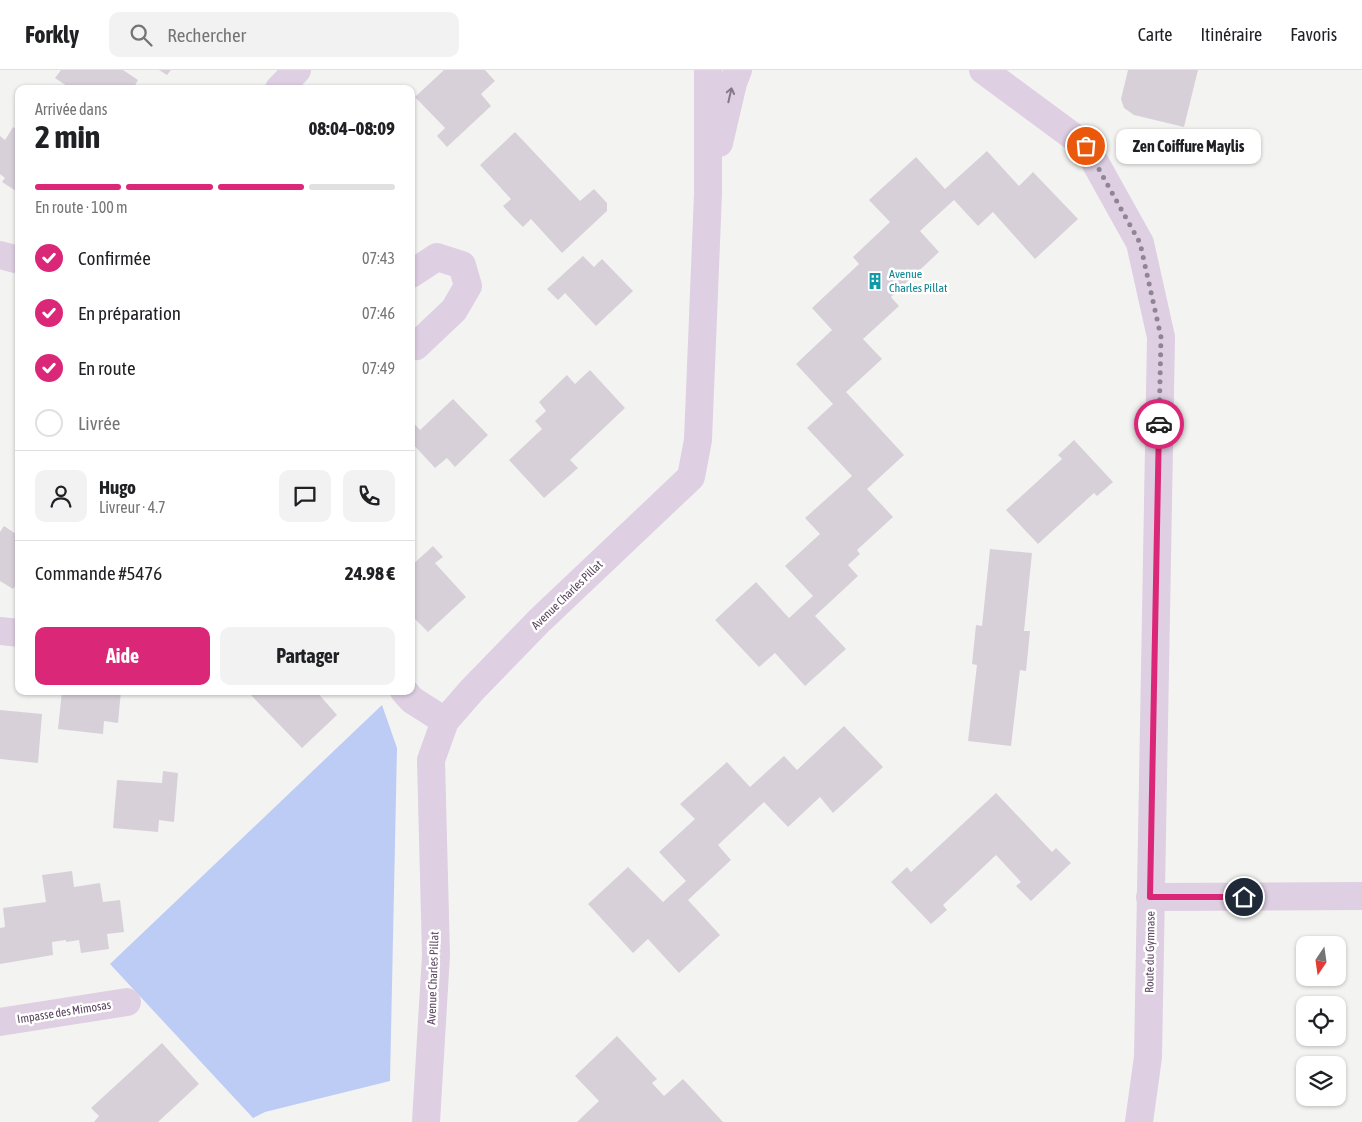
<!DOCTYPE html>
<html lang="fr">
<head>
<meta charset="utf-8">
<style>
	:root { --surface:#fff; --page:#f2f2f2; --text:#202124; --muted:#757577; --line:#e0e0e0; --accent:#db2777 }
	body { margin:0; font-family:"Asap Condensed",sans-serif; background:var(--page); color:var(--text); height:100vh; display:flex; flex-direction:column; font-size:19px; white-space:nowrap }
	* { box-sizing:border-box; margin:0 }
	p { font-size:16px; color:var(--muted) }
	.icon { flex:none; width:28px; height:28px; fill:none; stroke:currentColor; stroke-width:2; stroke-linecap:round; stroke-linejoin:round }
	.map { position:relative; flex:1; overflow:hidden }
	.sheet { position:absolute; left:15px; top:15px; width:400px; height:610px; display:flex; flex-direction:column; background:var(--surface); border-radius:10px; box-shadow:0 1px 4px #0004 }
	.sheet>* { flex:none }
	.needle { width:32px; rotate:193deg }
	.fabs { position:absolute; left:1296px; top:866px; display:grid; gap:10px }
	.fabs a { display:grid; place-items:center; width:50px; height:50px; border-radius:10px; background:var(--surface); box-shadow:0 1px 4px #0004; font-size:25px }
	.pin { position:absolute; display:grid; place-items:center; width:42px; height:42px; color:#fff; margin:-21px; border:2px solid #fff; border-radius:50%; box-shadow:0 1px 5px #0007 }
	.courier { position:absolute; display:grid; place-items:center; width:50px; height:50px; margin:-25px; border:4px solid #db2777; border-radius:50%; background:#fff; color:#222; box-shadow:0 1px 6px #0007 }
	.bubble { position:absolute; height:35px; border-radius:10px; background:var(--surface); box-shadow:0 1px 4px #0004; font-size:16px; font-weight:700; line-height:35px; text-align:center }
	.headline em { font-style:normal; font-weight:700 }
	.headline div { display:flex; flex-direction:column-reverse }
	.headline { display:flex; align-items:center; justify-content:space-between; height:85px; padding:0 20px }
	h1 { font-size:32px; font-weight:700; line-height:38px }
	.bar { display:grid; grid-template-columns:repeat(4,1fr); gap:8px 5px; align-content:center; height:60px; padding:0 20px }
	.bar i { height:6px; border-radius:4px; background:var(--line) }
	.bar .current { background:var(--accent) }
	.bar p { grid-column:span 4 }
	.line { display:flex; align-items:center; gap:12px; padding:0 20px; border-top:1px solid var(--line) }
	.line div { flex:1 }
	.round { display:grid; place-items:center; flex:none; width:52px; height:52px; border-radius:10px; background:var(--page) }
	ol { padding:0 20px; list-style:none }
	li { display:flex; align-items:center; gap:15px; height:55px }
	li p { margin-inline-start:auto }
	li .icon { padding:5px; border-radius:50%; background:var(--accent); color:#fff; stroke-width:4 }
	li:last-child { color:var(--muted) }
	li i { width:28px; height:28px; border:2px solid var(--line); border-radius:50% }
	.button { display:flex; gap:10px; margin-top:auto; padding:10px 20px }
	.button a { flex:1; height:58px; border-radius:10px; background:var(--accent); color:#fff; font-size:20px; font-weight:700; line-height:58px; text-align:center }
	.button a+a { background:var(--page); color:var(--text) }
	header { display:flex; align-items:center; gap:30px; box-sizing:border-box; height:70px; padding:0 25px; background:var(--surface); border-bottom:1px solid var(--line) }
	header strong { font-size:24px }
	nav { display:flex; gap:28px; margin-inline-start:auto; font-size:18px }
	.search { width:350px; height:45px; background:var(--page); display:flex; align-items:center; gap:12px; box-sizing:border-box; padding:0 18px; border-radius:10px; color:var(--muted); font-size:19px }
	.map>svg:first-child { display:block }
	.green { fill:#bdccf4 }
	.building { fill:#d8d0d9 }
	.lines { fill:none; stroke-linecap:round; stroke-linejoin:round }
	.minor { stroke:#decfe2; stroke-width:28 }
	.tertiary { stroke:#decfe2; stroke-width:28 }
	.oneway { stroke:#8a778e }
	.done { stroke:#918493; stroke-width:5; stroke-dasharray:0 9 }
	.route { stroke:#db2777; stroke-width:6 }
	.labels { text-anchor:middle; stroke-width:5; stroke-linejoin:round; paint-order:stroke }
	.culture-label { font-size:12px; fill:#0d838f; stroke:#fff; text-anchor:start }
	.street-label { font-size:12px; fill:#5c4761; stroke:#fff }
</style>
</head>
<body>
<header>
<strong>Forkly</strong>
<div class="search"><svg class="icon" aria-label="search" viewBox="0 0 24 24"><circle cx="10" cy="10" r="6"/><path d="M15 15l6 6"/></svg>Rechercher</div>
<nav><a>Carte</a><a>Itinéraire</a><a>Favoris</a></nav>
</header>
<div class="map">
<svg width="1362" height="1052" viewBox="0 0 1362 1052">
	<rect width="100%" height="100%" fill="#f3f4f1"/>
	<!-- green -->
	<path class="green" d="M382,635l15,43 -7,333 -125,31 -12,6 -143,-154z"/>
	<!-- building -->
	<path class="building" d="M61,0h62l15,10 -5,9h-68l2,-3 -12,-8z
		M159,0h12l-4,5z
		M444,0h41l10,11 -14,13 10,12 -44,41 -10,-11 8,-8 -30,-31z
		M1128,0h70l-14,57 -50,-12 -10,-7 -3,-9z
		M13,57l6,4v62l-17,-11 3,-4 -5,-4v-38l5,4z
		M515,62l65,69 14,-12 13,14v8l-45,42 -31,-34 -8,8 -10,-10 -10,-11 8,-7 -31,-34z
		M987,81l32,35 14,-14 45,47 -43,40 -42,-47 -15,14 -24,-26 -34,31 19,21 -48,45 8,9 -36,33 19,20 -36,33 58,63 -37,34 26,28 -36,33 3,4 -12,11 10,11 -43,40 31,33 -41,37 -30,-33 -16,14 -44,-47 41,-38 33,36 24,-22 -28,-30 35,-32 -15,-16 47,-42 -45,-48 26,-24 -37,-40 36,-34 -20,-22 47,-44 -6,-7 37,-35 -21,-22 47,-43 29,32z
		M583,186l11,11 8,-8 31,32 -37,35 -31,-33 -7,7 -11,-11z
		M590,300l35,38 -55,52 8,8 -34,30 -35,-38 33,-31 -7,-8 11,-10 -7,-9 28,-27 8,9z
		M453,329l35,36 -33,32 -8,-9 -12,10 -24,-26v-22l9,10z
		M1074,370l39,42 -16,14 -3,-3 -56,51 -32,-34 56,-51 -4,-4z
		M4,456l15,10v45l-6,8 -13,-8v-49z
		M433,476l10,11 -8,6 31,34 -38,35 -17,-17v-49z
		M990,479l42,4 -8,78h6l-4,40 -6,-1 -9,76 -43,-5 9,-76 -5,-1 4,-39 6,1z
		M62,621h59l-3,32 -14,-2 -1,13 -45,-5z
		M247,621h69l21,24 -35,33z
		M0,640l42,4 -4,49 -38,-4z
		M844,656l39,41 -50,46 -13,-16 -32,30 -24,-25 -46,43 13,15 -43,40 32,35 -41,38 -31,-34 -15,14 -45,-49 40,-37 35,35 23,-21 -27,-29 36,-33 -15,-15 47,-42 23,25 34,-31 13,14z
		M163,701l15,2 -4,49 -15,-2 -1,12 -45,-4 4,-48 45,3z
		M996,723l56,59 4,-4 15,15 -40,38 -15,-15 5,-4 -25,-27 -53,50 4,5 -16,14 -40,-42 16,-15 4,5z
		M72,801l2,16 26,-4 3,19 17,-2 4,32 -17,2 2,15 -28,4 -2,-13 -13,2v-2l-14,2 1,13 -53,9v-36l5,-1 -2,-19 43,-6 -4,-27z
		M617,966l40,43 -5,4 12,13 19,-17 40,43h-146l22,-21 -24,-25z
		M162,973l37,41 -41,38h-64l5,-6 -8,-8z"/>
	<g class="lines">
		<!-- minor -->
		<path class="minor" d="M411,204l26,-17 25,8 6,21 -14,24 -38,36 -5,-2
			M0,561l19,2
			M404,621l8,9 33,21
			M1150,827l212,-1
			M0,952l127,-20"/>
		<!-- tertiary -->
		<path class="tertiary" d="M983,0l103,76 54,97 21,94 -13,720 -9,65
			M279,19l18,-19
			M719,73l14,-60 5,-13
			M0,185l19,5
			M426,1052l10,-167 -5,-195 14,-39 27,-31 67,-69 152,-144 7,-37 10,-246v-124"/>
	</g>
	<!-- one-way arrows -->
	<defs><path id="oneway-shaft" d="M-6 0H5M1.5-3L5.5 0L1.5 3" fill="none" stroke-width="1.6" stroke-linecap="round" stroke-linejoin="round" transform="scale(1.25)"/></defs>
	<use class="oneway" href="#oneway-shaft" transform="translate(730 25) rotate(-77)"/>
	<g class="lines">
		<!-- done -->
		<path class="done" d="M1086,76l54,97 21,94 -2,87"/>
		<!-- route -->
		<path class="route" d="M1159,354l-9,473h94"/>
	</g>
	<!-- icons -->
	<defs>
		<g id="building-bare" transform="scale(1.35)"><path d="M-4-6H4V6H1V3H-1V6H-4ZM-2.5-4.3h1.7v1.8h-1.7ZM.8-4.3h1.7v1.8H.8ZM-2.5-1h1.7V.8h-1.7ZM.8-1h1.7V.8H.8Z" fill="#0f9aa8" stroke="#fff" stroke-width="2.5" paint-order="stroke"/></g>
	</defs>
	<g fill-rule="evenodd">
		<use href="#building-bare" x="875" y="211"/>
	</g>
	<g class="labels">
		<!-- culture labels -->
		<g class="culture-label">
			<text x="889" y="208">Avenue<tspan x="889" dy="14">Charles Pillat</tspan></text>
		</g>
		<!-- street labels -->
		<g class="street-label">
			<text transform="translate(567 525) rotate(-44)" y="4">Avenue Charles Pillat</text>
			<text transform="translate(1150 882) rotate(-89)" y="4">Route du Gymnase</text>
			<text transform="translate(433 908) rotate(-88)" y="4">Avenue Charles Pillat</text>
			<text transform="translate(64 942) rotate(-9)" y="4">Impasse des Mimosas</text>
		</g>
	</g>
</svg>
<div class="fabs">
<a><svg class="needle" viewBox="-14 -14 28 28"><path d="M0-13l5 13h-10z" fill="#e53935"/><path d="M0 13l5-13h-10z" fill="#757577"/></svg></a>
<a><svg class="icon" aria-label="locate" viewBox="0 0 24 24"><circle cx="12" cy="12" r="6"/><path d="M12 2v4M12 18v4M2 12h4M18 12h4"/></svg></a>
<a><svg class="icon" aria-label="layers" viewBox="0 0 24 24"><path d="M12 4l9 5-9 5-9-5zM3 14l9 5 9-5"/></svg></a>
</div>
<div class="pin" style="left:1086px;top:76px;background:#ea580c"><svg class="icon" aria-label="bag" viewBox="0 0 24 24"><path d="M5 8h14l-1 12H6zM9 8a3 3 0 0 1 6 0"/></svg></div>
<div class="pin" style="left:1244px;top:827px;background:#1f2937"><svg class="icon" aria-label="home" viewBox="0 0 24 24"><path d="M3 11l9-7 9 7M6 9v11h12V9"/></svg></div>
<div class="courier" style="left:1159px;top:354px"><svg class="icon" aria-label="car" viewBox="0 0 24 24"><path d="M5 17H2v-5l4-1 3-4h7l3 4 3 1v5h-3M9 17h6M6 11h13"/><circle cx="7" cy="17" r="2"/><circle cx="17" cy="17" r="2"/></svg></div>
<div class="bubble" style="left:1116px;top:59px;width:145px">Zen Coiffure Maylis</div>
<section class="sheet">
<div class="headline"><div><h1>2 min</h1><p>Arrivée dans</p></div><em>08:04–08:09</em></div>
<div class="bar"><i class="current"></i><i class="current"></i><i class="current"></i><i></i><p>En route · 100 m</p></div>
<ol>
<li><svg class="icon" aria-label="check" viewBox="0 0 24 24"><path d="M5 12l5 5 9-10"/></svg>Confirmée<p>07:43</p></li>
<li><svg class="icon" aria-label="check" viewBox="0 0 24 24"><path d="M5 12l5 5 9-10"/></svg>En préparation<p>07:46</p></li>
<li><svg class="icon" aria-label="check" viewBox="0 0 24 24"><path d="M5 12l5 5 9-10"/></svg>En route<p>07:49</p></li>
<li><i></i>Livrée</li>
</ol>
<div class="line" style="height:90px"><a class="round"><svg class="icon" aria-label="person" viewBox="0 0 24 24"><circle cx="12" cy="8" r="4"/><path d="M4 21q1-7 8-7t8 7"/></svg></a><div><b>Hugo</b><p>Livreur · 4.7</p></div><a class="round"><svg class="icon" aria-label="chat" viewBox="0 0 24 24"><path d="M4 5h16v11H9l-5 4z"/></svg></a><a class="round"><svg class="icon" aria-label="phone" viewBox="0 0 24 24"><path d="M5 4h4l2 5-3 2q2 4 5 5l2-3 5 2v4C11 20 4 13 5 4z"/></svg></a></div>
<div class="line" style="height:65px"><div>Commande #5476</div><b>24.98 €</b></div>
<div class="button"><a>Aide</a><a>Partager</a></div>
</section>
</div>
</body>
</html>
